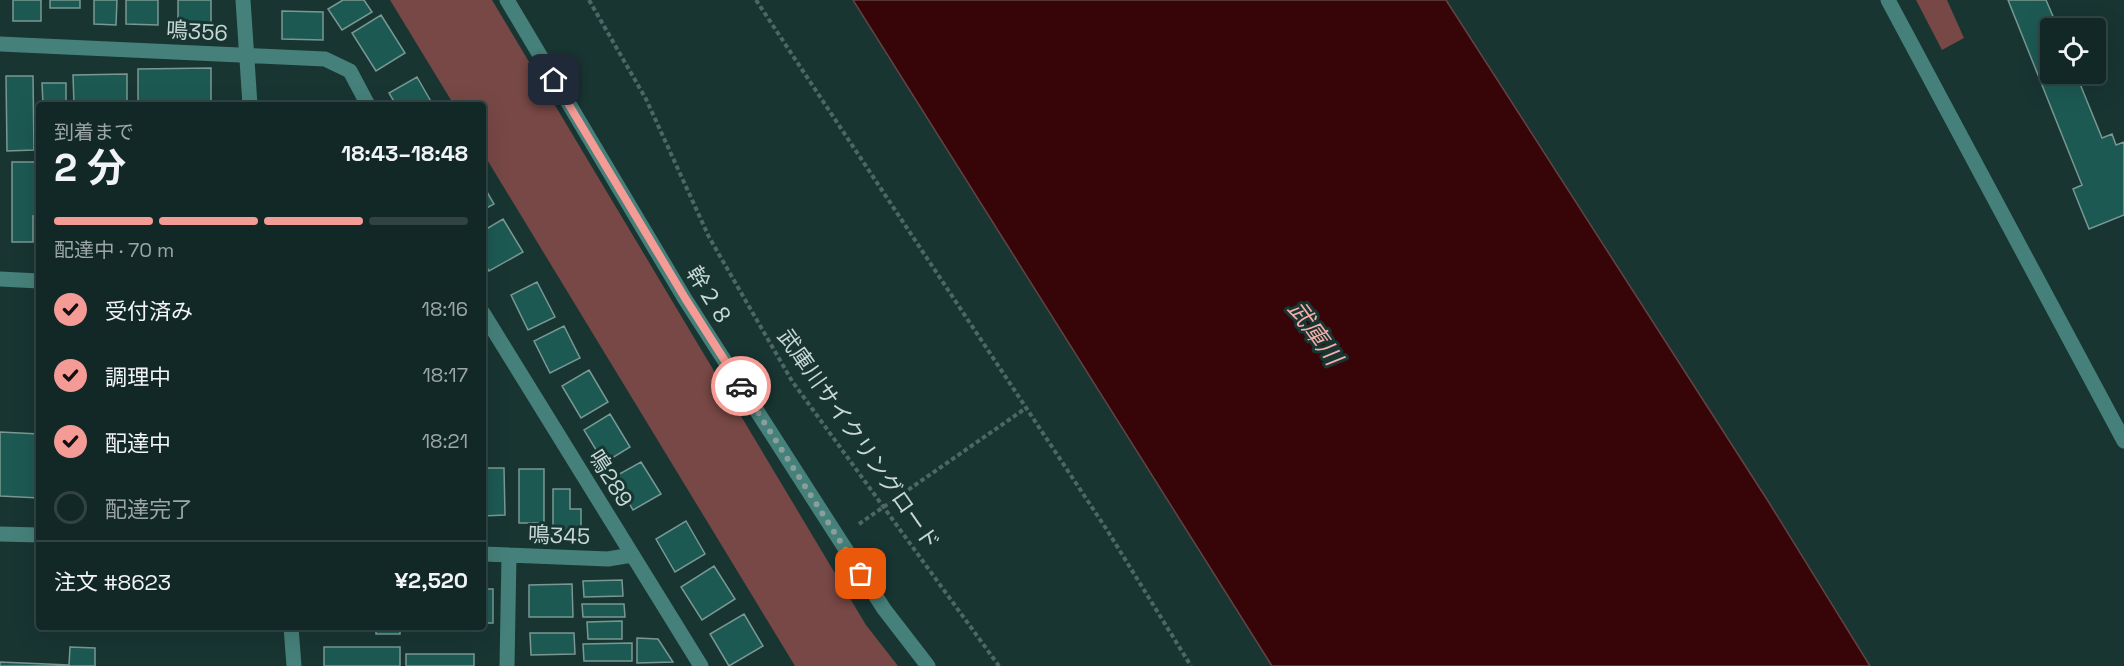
<!DOCTYPE html>
<html lang="ja">
<head>
<meta charset="utf-8">
<style>
	:root { --surface:#122826; --page:#1b302e; --text:#f1f3f6; --muted:#9ca6a7; --line:#314443; --accent:#f59b96 }
	body { margin:0; font-family:"Space Grotesk","Noto Sans JP",sans-serif; background:var(--page); color:var(--text); height:100vh; display:flex; flex-direction:column; font-size:22px; white-space:nowrap }
	* { box-sizing:border-box; margin:0 }
	p { font-size:20px; color:var(--muted) }
	.icon { flex:none; width:33px; height:33px; fill:none; stroke:currentColor; stroke-width:2; stroke-linecap:round; stroke-linejoin:round }
	.map { position:relative; flex:1; overflow:hidden }
	.panel { position:absolute; left:36px; top:102px; width:450px; height:528px; display:flex; flex-direction:column; background:var(--surface); border-radius:6px; box-shadow:0 6px 24px #0002,0 0 0 2px var(--line) }
	.panel>* { flex:none }
	.controls { position:absolute; left:2040px; top:18px; display:grid; gap:12px }
	.controls a { display:grid; place-items:center; width:66px; height:66px; border-radius:6px; background:var(--surface); box-shadow:0 6px 24px #0002,0 0 0 2px var(--line); font-size:30px }
	.pin { position:absolute; display:grid; place-items:center; width:51px; height:51px; color:#fff; margin:-26px; border-radius:12px; box-shadow:0 3px 9px #0006 }
	.courier { position:absolute; display:grid; place-items:center; width:60px; height:60px; margin:-30px; border:4px solid #f59b96; border-radius:50%; background:#fff; color:#222; box-shadow:0 2px 8px #0007 }
	.summary em { font-style:normal; font-weight:700 }
	.summary div { display:flex; flex-direction:column-reverse }
	.summary { display:flex; align-items:center; justify-content:space-between; height:102px; padding:0 18px }
	h1 { font-size:39px; font-weight:700; line-height:45px }
	.bar { display:grid; grid-template-columns:repeat(4,1fr); gap:9px 6px; align-content:center; height:72px; padding:0 18px }
	.bar i { height:8px; border-radius:4px; background:var(--line) }
	.bar .current { background:var(--accent) }
	.bar p { grid-column:span 4 }
	.line { display:flex; align-items:center; gap:15px; padding:0 18px; border-top:2px solid var(--line) }
	.line div { flex:1 }
	ol { padding:0 18px; list-style:none }
	li { display:flex; align-items:center; gap:18px; height:66px }
	li p { margin-inline-start:auto }
	li .icon { padding:6px; border-radius:50%; background:var(--accent); color:#111; stroke-width:4 }
	li:last-child { color:var(--muted) }
	li i { width:33px; height:33px; border:3px solid var(--line); border-radius:50% }
	.map>svg:first-child { display:block }
	.green { fill:#774845 }
	.water { fill:#370508; stroke:#624445; stroke-width:1.5 }
	.building { fill:#1d5953; stroke:#799893; stroke-width:1.5 }
	.lines { fill:none; stroke-linecap:round; stroke-linejoin:round }
	.path { stroke:#4e6764; stroke-width:4; stroke-dasharray:4.5 3; stroke-linecap:butt }
	.minor { stroke:#46807a; stroke-width:15 }
	.done { stroke:#8a9e9b; stroke-width:6; stroke-dasharray:0 10.8 }
	.route { stroke:#f59b96; stroke-width:8 }
	.labels { text-anchor:middle; stroke-width:6; stroke-linejoin:round; paint-order:stroke }
	.street-label { font-size:22px; fill:#c7d7d4; stroke:#183532 }
	.water-label { font-size:24px; font-style:italic; fill:#f5ada8; stroke:#183532 }
</style>
</head>
<body>
<div class="map">
<svg width="2124" height="666" viewBox="0 0 2124 666">
	<rect width="100%" height="100%" fill="#183532"/>
	<!-- green -->
	<path class="green" d="M390,0h102l374,625 32,41h-103l-312,-513v-48h-29z
		M1916,0h31l17,38 -22,12z"/>
	<!-- water -->
	<path class="water" d="M853,0h593l322,501 102,165h-598z"/>
	<!-- building -->
	<path class="building" d="M13,0h28v21h-28z
		M50,0h30v8h-30z
		M94,0h23l-1,25 -22,-1z
		M126,0h32v25l-32,-1z
		M178,0h33v33l-33,-1z
		M343,0h21l8,12 -30,18 -14,-21z
		M2008,0h38l12,28h-8v46h26l26,64 10,-4 4,11 8,-3v73l-35,14 -16,-40 9,-4z
		M282,11l41,1v28l-41,-1z
		M381,15l24,38 -29,18 -24,-38z
		M211,68v37h-73v-36z
		M127,74v31h-53l-1,-30z
		M6,76h27l1,74 -27,1z
		M417,77l16,28h-37l-7,-12z
		M42,83h24v22h-23z
		M12,162h27v54h-6v26h-21z
		M483,185l11,19 -11,6z
		M503,219l20,33 -34,19 -6,-11v-29z
		M537,282l18,35 -27,13 -17,-35z
		M564,326l16,32 -30,15 -16,-32z
		M589,370l19,32 -27,16 -19,-32z
		M610,414l20,33 -26,16 -20,-33z
		M0,432l39,2v64l-39,-2z
		M641,462l20,32 -28,16 -19,-33z
		M483,468h21l1,47 -22,1z
		M519,469h25v54h-25z
		M553,489h17v20h11v28h-28z
		M686,521l19,33 -30,18 -19,-33z
		M714,566l21,33 -33,21 -21,-33z
		M622,580l1,16 -39,1 -1,-16z
		M572,584l1,33h-44v-32z
		M483,589h10v34h-10z
		M582,604h42l1,13h-42z
		M744,614l19,32 -34,20 -19,-32z
		M622,621v18h-34l-1,-17z
		M376,627h24v7h-24z
		M530,633h44l1,21 -44,1z
		M637,638l21,1 15,23 -36,1z
		M632,643v18h-48l-1,-17z
		M70,647l25,1v18h-95v-4l69,3z
		M324,647h76v19h-76z
		M406,654h68v12h-68z"/>
	<g class="lines">
		<!-- path -->
		<path class="path" d="M589,0l57,99 63,138 83,144 207,285
			M756,0l351,530 84,136
			M859,524l167,-116"/>
		<!-- minor -->
		<path class="minor" d="M243,0l7,105
			M507,0l178,299 199,310 44,57
			M1888,0l236,441
			M0,44l325,15 25,12 18,34
			M0,279l39,2
			M483,313l218,353
			M0,534l39,1
			M483,554l125,5 24,-4
			M291,627l3,39
			M507,666l2,-111"/>
	</g>
	<g class="lines">
		<!-- done -->
		<path class="done" d="M741,386l120,188"/>
		<!-- route -->
		<path class="route" d="M554,80l131,218 56,88"/>
	</g>
	<g class="labels">
		<!-- street labels -->
		<g class="street-label">
			<text transform="translate(197 31) rotate(3)" y="8">鳴356</text>
			<text transform="translate(710 296) rotate(58)" y="8">幹２８</text>
			<text transform="translate(859 439) rotate(55)" y="8">武庫川サイクリングロード</text>
			<text transform="translate(611 478) rotate(58)" y="8">鳴289</text>
			<text transform="translate(559 535) rotate(2)" y="8">鳴345</text>
		</g>
		<!-- water labels -->
		<g class="water-label">
			<text transform="translate(1315 333) rotate(54)" y="8">武庫川</text>
		</g>
	</g>
</svg>
<div class="controls">
<a><svg class="icon" aria-label="locate" viewBox="0 0 24 24"><circle cx="12" cy="12" r="6"/><path d="M12 2v4M12 18v4M2 12h4M18 12h4"/></svg></a>
</div>
<div class="pin" style="left:861px;top:574px;background:#ea580c"><svg class="icon" aria-label="bag" viewBox="0 0 24 24"><path d="M5 8h14l-1 12H6zM9 8a3 3 0 0 1 6 0"/></svg></div>
<div class="pin" style="left:554px;top:80px;background:#1f2937"><svg class="icon" aria-label="home" viewBox="0 0 24 24"><path d="M3 11l9-7 9 7M6 9v11h12V9"/></svg></div>
<div class="courier" style="left:741px;top:386px"><svg class="icon" aria-label="car" viewBox="0 0 24 24"><path d="M5 17H2v-5l4-1 3-4h7l3 4 3 1v5h-3M9 17h6M6 11h13"/><circle cx="7" cy="17" r="2"/><circle cx="17" cy="17" r="2"/></svg></div>
<section class="panel">
<div class="summary"><div><h1>2 分</h1><p>到着まで</p></div><em>18:43–18:48</em></div>
<div class="bar"><i class="current"></i><i class="current"></i><i class="current"></i><i></i><p>配達中 · 70 m</p></div>
<ol>
<li><svg class="icon" aria-label="check" viewBox="0 0 24 24"><path d="M5 12l5 5 9-10"/></svg>受付済み<p>18:16</p></li>
<li><svg class="icon" aria-label="check" viewBox="0 0 24 24"><path d="M5 12l5 5 9-10"/></svg>調理中<p>18:17</p></li>
<li><svg class="icon" aria-label="check" viewBox="0 0 24 24"><path d="M5 12l5 5 9-10"/></svg>配達中<p>18:21</p></li>
<li><i></i>配達完了</li>
</ol>
<div class="line" style="height:78px"><div>注文 #8623</div><b>¥2,520</b></div>
</section>
</div>
</body>
</html>
